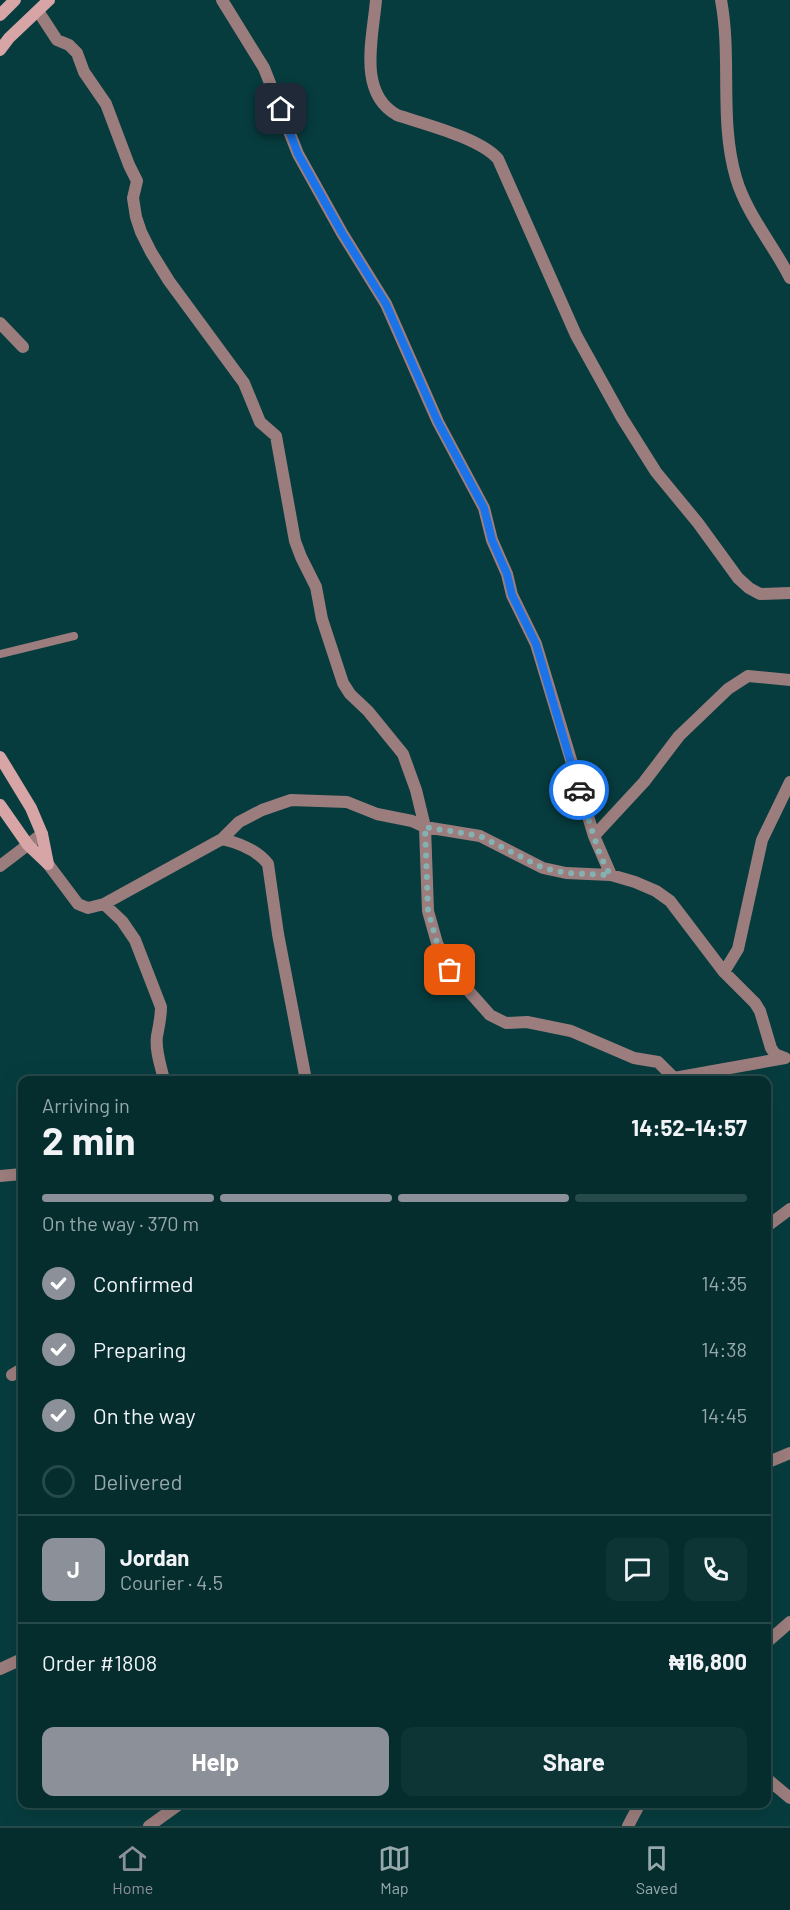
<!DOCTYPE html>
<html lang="en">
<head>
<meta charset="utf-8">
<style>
	:root { --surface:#052d2e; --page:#0e3536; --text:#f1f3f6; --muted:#97a8aa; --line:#26494a; --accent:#8c9099 }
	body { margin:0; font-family:Barlow,sans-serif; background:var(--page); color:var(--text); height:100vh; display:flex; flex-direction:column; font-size:22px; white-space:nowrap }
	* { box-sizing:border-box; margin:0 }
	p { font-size:20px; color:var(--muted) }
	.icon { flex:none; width:33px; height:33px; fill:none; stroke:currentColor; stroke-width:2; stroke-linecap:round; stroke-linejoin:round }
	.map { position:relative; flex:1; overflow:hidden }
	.side { position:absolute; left:18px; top:1076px; width:753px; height:732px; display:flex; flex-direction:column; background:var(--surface); border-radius:12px; box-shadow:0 6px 24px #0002,0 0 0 2px var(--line) }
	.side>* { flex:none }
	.pin { position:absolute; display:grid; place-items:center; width:51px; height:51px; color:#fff; margin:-26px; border-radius:12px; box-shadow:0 3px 9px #0006 }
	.courier { position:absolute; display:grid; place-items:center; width:60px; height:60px; margin:-30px; border:4px solid #1a73e8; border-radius:50%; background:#fff; color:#222; box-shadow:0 2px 8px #0007 }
	.head em { font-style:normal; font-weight:700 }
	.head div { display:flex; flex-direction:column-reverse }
	.head { display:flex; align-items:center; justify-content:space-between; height:102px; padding:0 24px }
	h1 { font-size:39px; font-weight:700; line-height:45px }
	.bar { display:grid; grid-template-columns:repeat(4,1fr); gap:9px 6px; align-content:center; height:72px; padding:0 24px }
	.bar i { height:8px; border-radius:4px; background:var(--line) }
	.bar .current { background:var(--accent) }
	.bar p { grid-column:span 4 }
	.line { display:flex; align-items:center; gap:15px; padding:0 24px; border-top:2px solid var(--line) }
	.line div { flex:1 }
	.round { display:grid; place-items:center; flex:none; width:63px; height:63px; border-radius:12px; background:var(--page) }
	ol { padding:0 24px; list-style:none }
	li { display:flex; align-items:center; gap:18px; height:66px }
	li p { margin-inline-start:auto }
	li .icon { padding:6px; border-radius:50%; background:var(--accent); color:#fff; stroke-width:4 }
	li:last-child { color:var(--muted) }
	li i { width:33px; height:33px; border:3px solid var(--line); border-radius:50% }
	.button { display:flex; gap:12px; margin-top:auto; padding:12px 24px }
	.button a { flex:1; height:69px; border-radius:12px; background:var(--accent); color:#fff; font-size:24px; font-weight:700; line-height:69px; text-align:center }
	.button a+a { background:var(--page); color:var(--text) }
	.dock { display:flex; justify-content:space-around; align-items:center; height:84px; border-top:2px solid var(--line); background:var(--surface); font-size:16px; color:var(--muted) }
	.dock a { display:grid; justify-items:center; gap:3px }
	.dock .current { color:var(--accent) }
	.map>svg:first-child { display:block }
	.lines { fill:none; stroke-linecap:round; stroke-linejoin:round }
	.lane { stroke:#9c7d7d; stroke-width:8 }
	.street { stroke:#9c7d7d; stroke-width:12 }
	.secondary { stroke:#d7a5a6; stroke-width:12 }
	.done { stroke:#84b2b2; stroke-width:6; stroke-dasharray:0 10.8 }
	.route { stroke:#1a73e8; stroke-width:8 }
</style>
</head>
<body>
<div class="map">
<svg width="790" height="1826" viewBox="0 0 790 1826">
	<rect width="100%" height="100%" fill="#073c3e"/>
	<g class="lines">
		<!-- lane -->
		<path class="lane" d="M0,654l74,-18"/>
		<!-- street -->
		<path class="street" d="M222,0l42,68 34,86 44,79 44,71 52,118 46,86 8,32 15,34 5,21 24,49 58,192 17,39
			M376,0c-3,37 -19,93 21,115 27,9 83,23 101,44l78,176 46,83 34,54 42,51 40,55 11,10 11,6 30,-1
			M721,0c11,59 -2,120 15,178 11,37 37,66 54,100
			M38,11l19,29 12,5 8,8 7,19 22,32 23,61 8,16 -4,17 3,19 5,15 10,20 18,29 75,102 16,39 16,14 19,105 6,16 15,30 6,32 21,64 7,11 18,17 35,43 13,36 9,37 3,84 9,32 13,27 40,45 16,8 21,-1 44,9 63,27 24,4 16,16
			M0,323l23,24
			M594,836l50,-54 35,-46 49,-47 20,-13 42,4
			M222,839c17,4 35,11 46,25l10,70 28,146
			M48,864l30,40 10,4 16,-4 118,-65 17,-17 23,-12 29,-10 56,2 30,12 35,7 13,6 55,9 63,32 23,5 45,2 24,7 21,9 14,10 54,71 31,31 5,8 11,37 4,6 10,4
			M0,866l42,-32
			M104,904l18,17 13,19 26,67c0,10 -2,19 -4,29 -2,15 4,30 7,44
			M724,972l14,-23 24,-109 28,-58
			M663,1080l122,-22
			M0,1176l22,-2
			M766,1227l24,-18
			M12,1375l10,-6
			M766,1463l24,-10
			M766,1643l24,-21
			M0,1669l22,-10
			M766,1778l24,20
			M149,1826l32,-23
			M628,1826l12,-23"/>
		<!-- secondary -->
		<path class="secondary" d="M0,15l15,-15
			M0,50l9,-12 40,-38
			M0,757l31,51 11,26 6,30
			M0,805l28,40 20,19"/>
	</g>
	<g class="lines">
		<!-- done -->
		<path class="done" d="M450,970l-13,-27 -9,-32 -3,-84 55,9 63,32 23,5 44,2 -10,-20 -21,-65"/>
		<!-- route -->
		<path class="route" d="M281,109l17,45 44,79 44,71 52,118 46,86 8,32 15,34 5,21 24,49 43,146"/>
	</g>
</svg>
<div class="pin" style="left:450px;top:970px;background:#ea580c"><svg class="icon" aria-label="bag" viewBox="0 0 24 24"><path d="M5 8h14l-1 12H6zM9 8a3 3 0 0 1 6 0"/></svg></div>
<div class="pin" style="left:281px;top:109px;background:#1f2937"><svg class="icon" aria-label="home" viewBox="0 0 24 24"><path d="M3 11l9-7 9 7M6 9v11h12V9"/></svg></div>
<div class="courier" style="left:579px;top:790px"><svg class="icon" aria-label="car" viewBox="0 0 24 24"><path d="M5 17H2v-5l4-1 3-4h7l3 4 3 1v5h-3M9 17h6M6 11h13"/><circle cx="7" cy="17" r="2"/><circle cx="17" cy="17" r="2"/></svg></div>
<section class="side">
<div class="head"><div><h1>2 min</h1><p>Arriving in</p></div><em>14:52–14:57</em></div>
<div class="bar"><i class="current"></i><i class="current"></i><i class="current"></i><i></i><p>On the way · 370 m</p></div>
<ol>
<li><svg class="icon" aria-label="check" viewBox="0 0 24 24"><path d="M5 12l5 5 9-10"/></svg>Confirmed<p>14:35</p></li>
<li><svg class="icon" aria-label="check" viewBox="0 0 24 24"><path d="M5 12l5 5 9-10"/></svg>Preparing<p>14:38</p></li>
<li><svg class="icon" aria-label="check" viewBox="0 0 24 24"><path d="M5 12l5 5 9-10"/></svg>On the way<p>14:45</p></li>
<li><i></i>Delivered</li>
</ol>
<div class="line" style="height:108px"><b class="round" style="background:var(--accent);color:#fff">J</b><div><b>Jordan</b><p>Courier · 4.5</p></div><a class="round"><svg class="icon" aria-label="chat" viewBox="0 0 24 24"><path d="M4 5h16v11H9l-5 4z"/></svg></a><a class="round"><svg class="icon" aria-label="phone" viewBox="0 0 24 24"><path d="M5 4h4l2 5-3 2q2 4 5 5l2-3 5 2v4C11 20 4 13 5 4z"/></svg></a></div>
<div class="line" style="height:78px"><div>Order #1808</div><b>₦16,800</b></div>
<div class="button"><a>Help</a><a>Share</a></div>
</section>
</div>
<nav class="dock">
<a class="current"><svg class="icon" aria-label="home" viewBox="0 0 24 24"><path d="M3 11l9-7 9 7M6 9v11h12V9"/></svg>Home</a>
<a><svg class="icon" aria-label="map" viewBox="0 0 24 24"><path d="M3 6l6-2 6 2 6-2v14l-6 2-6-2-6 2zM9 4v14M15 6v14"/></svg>Map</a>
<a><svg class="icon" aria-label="saved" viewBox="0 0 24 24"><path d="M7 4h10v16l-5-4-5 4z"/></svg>Saved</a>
</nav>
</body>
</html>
